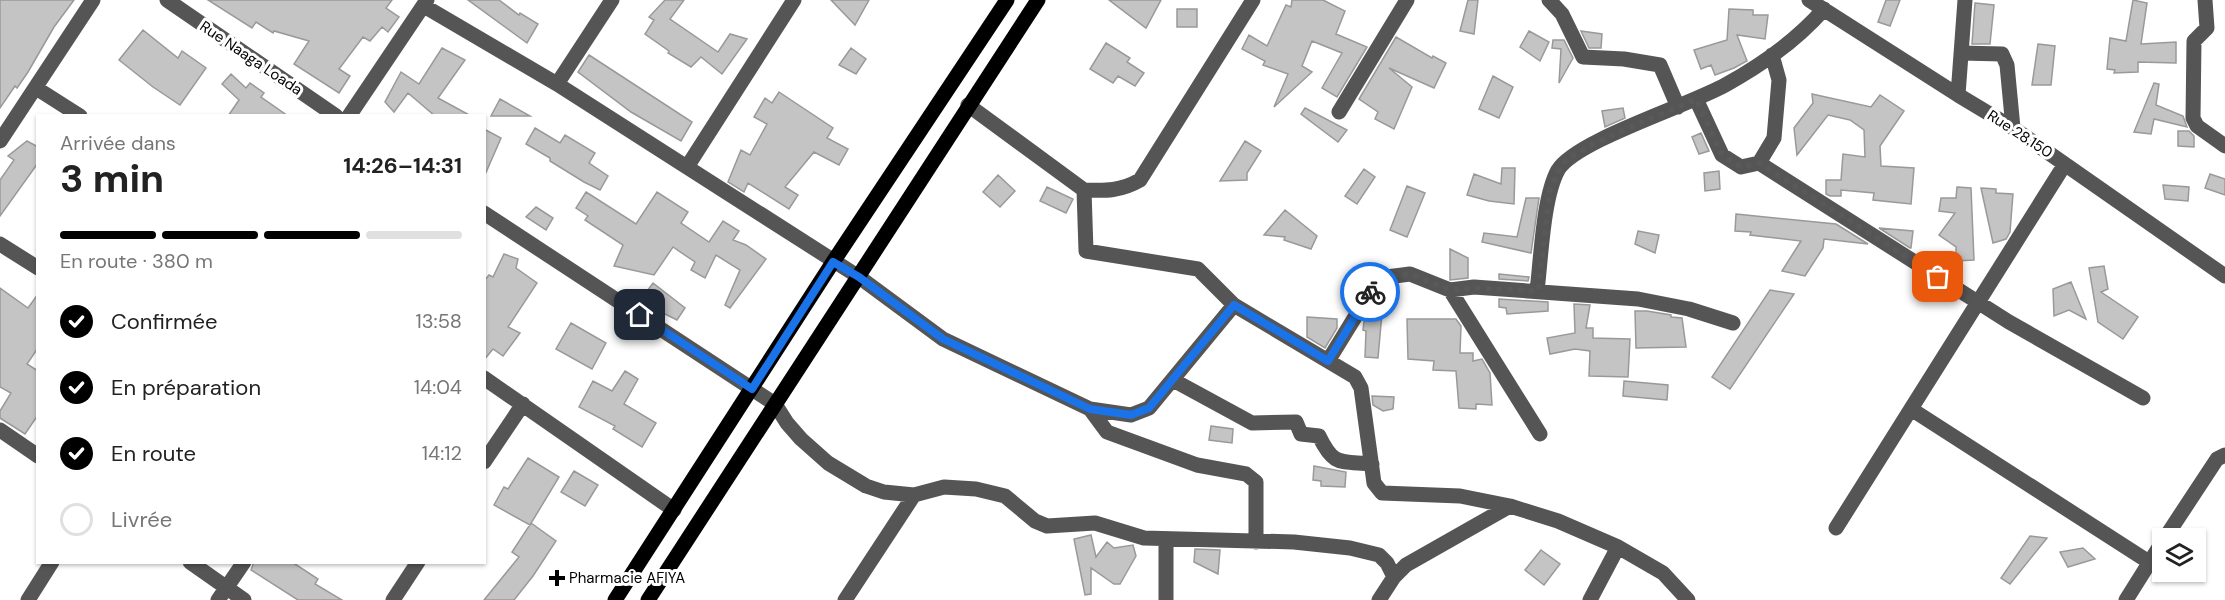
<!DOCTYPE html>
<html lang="fr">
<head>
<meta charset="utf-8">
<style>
	:root { --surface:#fff; --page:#f2f2f2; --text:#222; --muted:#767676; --line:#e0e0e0; --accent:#000 }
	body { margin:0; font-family:"DM Sans",sans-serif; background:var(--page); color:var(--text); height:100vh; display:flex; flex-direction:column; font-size:22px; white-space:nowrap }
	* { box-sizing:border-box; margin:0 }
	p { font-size:20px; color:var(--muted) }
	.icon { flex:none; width:33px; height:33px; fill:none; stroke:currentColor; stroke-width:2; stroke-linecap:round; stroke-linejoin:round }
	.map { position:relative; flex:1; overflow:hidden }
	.details { position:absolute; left:36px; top:114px; width:450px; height:450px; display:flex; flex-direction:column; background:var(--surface); border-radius:0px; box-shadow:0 2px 4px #0004 }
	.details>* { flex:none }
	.buttons { position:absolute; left:2152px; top:528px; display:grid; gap:12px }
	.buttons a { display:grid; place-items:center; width:54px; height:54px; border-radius:0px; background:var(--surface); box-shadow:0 2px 4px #0004; font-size:30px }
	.pin { position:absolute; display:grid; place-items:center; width:51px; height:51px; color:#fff; margin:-26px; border-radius:12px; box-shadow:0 3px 9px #0006 }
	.courier { position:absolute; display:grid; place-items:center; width:60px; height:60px; margin:-30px; border:4px solid #1a73e8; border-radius:50%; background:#fff; color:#222; box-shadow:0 2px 8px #0007 }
	.head em { font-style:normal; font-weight:700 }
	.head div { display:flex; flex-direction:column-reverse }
	.head { display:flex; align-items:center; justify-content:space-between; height:102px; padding:0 24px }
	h1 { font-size:39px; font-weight:700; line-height:45px }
	.bar { display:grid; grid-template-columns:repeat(4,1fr); gap:9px 6px; align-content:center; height:72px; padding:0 24px }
	.bar i { height:8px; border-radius:4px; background:var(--line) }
	.bar .on { background:var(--accent) }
	.bar p { grid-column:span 4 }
	ol { padding:0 24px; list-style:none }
	li { display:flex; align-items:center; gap:18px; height:66px }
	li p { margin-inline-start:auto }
	li .icon { padding:6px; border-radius:50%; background:var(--accent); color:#fff; stroke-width:4 }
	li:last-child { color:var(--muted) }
	li i { width:33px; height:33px; border:3px solid var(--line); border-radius:50% }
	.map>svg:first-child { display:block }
	.building { fill:#c4c4c4; stroke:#999; stroke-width:1.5 }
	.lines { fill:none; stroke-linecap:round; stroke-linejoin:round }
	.minor { stroke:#555; stroke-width:15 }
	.major { stroke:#000; stroke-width:15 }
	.done { stroke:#595959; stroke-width:6; stroke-dasharray:0 10.8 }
	.route { stroke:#1a73e8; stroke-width:8 }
	.poi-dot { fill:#000; stroke:#fff; stroke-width:2 }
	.labels { text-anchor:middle; stroke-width:6; stroke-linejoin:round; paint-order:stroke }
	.street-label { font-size:15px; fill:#000; stroke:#fff }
	.poi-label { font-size:15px; fill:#000; stroke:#fff; text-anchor:start }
</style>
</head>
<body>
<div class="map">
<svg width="2225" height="600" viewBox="0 0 2225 600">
	<rect width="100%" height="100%" fill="#fff"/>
	<!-- building -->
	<path class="building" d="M0,0h74l-20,27 -26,45 -11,16 -2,-2 -15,22z
		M208,0h184l-6,8 13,9 -11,15 -6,-5 -12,14 -7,-4 -24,32 11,7 -11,17 -45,-29 15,-23 -35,-10 -1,2 -17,-11 -4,6z
		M468,0h31l20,15 1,-2 18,11 -11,19z
		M665,0h19l-14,19 48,33 12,-18 17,5 -25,35 -21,-17 -10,10 -23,-14 1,-2 -24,-17 9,-14 -5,-3z
		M831,0h38l-14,25z
		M1109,0h52l-15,28z
		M1292,0h31l22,11 -9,23 31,13 -30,50 -15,-9 20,-35 -30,-12 -10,25 10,6 -38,35 14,-33 -25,-9 2,-4 -23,-12 7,-14 18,11 19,-41 5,2z
		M1468,0h10l-4,34 -14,-3z
		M1886,0h14l-10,26 -12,-4z
		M2133,0l14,3 -6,41 35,-2v21l-38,-1v10l-24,1 1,-3 -8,-1 3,-31 16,3z
		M1975,3l19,2 -4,39h-18z
		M1177,9h20v18h-20z
		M1729,9l24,1v5h15l-3,24 -28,-4 10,26 -13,7 -19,7 -4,-10 -10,4 -7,-19 33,-10z
		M143,30l35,28 4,-7 24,17 -26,37 -27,-18 -34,-27z
		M1529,31l20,11 -9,19 -20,-14z
		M1581,31l21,3 -1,14h-12z
		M1396,37l36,21 1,-2 13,7 -12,25 -45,-20 23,19 -18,42 -19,-10 3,-7 -19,-13z
		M1553,40h11l9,18 -14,25 2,-34 -9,-1z
		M1106,43l24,15 -3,4 17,11 -9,13 -17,-10 -5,7 -23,-14z
		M2038,44l17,2 -4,39h-19z
		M442,48l23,12 -27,38 33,18h-36l-27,-23 -14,19 -9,-10 16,-30 18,12z
		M851,48l15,11 -10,15 -17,-9z
		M589,55l103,67 -11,19 -50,-29 -53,-40z
		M231,74l15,14 4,-5 14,10 -3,4 27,19h-60l11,-16 -17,-16z
		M1493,76l20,11 -14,31 -20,-9z
		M2154,83l5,1 -3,21 27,11 4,11 -33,-8 -3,15 -17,-2z
		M779,92l54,36 -6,10 21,11 -9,16 -25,-13 -29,35 13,8 -9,14 -41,-26 -4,9 -16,-10 13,-32 9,5 17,-31 -13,-7 11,-19 7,5z
		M1812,94l59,13 9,-12 24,16 -24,35 1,20 33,2 -3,36 -38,-4 1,-7 -33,-3v6h-11l-4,-2v-14h15l2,-26 22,3 -1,-27 -14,-10 -22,-5 -31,40 -3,-27 19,-25z
		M500,99l30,17h-39z
		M1305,108l42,22 -9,12 -37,-28z
		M1623,108l2,10 -20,9 -3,-16z
		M535,128l25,15 5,-8 30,18 -6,10 19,13 -8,14 -16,-8 -34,-21v-3l-24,-14z
		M484,129l17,9 -17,39z
		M2178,131h11l5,5v11l-16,-1z
		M1701,133l8,18 -10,3 -7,-17z
		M27,141l11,6v16l-38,53v-36l14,-20 -6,-4z
		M1245,141l16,10 -14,22v7l-27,1z
		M1502,168h13l-1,36 -25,-3 -22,-6 7,-21 27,10z
		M1364,169l11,8 -18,27 -12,-8z
		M1719,171l1,18 -15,2 -1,-18z
		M2210,174l15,5v16l-20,-7z
		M998,175l17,16 -15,16 -17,-15z
		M2163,185l26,2 -1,14 -23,-2z
		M1407,186l18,7 -18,44 -17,-7z
		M1047,187l26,12 -7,14 -26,-12z
		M1957,187l14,1 3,72 -18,1v-14l-17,-12 16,-22 -16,-2 2,-13h15z
		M1981,188l15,1v4l17,1 -3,38 -4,7 -13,4z
		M586,192l50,32 21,-32 31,20 -7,11 28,19 14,-21 16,10 -6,9 13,5 20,14 -36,49 -5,-3 15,-35 -24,-15 -11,23 -14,-8 4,-8 -22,-15 -19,28 -40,-9 9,-21 -38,-25 3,-4 -12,-8z
		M1526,198h13l-8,55 -49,-11 2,-9 33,4z
		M536,207l17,11 -7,12 -20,-13z
		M1285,210l32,26 -6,13 -27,-9 1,-3 -21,-2z
		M1736,214l100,10 32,20 -44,-5 -1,9 -18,28 -23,-5 19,-30 -51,-6 1,-3 -16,-1z
		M1879,228l34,3 -2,17h-1z
		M1638,231l21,4 -4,18 -20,-9z
		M1450,249l18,9v20l-18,2z
		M504,254l14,5 -2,9 21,15 -29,44 12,6 -17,23 -10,-7 -9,11v-79l5,-6 4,2z
		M2104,266l4,23 -7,3 37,25 -15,22 -25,-17 -9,-54z
		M1499,274l30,3 -1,4 -29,-2z
		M2071,282l15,37 -17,-9 -15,6 -1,-27z
		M653,283l32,25 -8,12 -18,-9 -17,-13z
		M0,288l28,20 10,-14v54l-11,16 11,7v44l-13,19 -25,-16v-7l11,-18 -11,-6z
		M1770,290l24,4 -64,95 -18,-12z
		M1499,299l49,3v9l-41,3 -1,-6 -7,-1z
		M1574,304l16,1 -4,23h7v10l37,1 -2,38 -39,-1 1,-25 -15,-2 -25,5 -3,-16 28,-5z
		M1635,311h12l24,4v2l11,1 4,29 -50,1z
		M1370,312l12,1 -4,45 -13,-1 1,-26 -3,-1 1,-8z
		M1307,317l30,2v9l-12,20 -18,-11z
		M1407,319h49l5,7 -1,27h13v8l9,-2 8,14 2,32 -16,-1v5l-17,-1 -3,-37 -23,-1 1,-9 -26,-2z
		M571,323l35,20 -14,26 -36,-20z
		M625,371l13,8 -14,25 32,19 -14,24 -29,-18 2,-3 -36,-19 14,-26 19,10z
		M1624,381l44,4 -1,15 -44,-4z
		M1372,396l22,1 -1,12 -10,2 -10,-6z
		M1211,426l22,3 -1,14 -23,-3z
		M528,458l31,19 -29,48 -36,-20 10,-18 4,2z
		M1314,466l32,6 -1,15 -24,-1v-5l-8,-1z
		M574,471l24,14 -13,21 -24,-14z
		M531,523l25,18 -23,35 -19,24h-30l35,-43 -7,-5z
		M1091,535l5,22 11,-15 7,6 19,-3 3,11 -16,28h-6l-23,-16v26l-6,1 -11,-56z
		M2030,536l17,2 -37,46 -9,-6z
		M2083,548l12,11 -27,8 -8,-15z
		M1195,549l25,1 -2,24 -24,-12z
		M1541,550l19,14 -16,21 -19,-15z
		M254,562h38l26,17 -3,5 27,16h-44l-47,-30z"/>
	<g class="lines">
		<!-- minor -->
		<path class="minor" d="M167,0l169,116
			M1549,0l13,14 21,43 41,2 36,6 18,42
			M1809,0l149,95 55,33 212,148
			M2205,0l2,28 -13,13 -1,77 4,8 28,20
			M424,6l133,78 302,193 84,62 147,70 17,23 90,33 49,9 10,8v60
			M1961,53l41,1 5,11 6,63
			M557,84l55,-84
			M36,88l44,28
			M1958,95l7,-95
			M1696,99l26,56 19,12 18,-4 15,-25 5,-58 -7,-25
			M968,105l116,85 2,61 112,18 36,36 121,72 6,11 13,95 8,10 78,3 50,10 48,15 60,26 45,26 25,27
			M1339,112l68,-112
			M349,116l78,-116
			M0,141l93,-141
			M1759,163l250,159 134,76
			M687,167l107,-167
			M1084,190c22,1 37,1 56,-10l113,-180
			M484,213l291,191 12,19 14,16 27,24 38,23 18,6 30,3 30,-8 32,2 29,7 30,25 12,5 48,-3 49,15 150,4 56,6 29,7 8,8 7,14
			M0,244l38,24
			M1450,290l24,-3 164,12 51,10 44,14
			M1537,291c4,-32 6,-94 21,-121 18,-30 133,-65 169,-86 36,-20 70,-44 97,-75
			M1328,361l51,-83 31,-4 40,16 90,144
			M484,378l190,132
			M1173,380l79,43 44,-1 5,12 18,2c15,31 21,25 53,28
			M1090,409l41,6 18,-7 85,-103
			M1911,409l238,153
			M0,430l38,26
			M484,462l39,-58
			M1836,528l229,-364
			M2165,538l52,-79 8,-4
			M190,562l54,38
			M28,600l24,-38
			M218,600l26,-38
			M393,600l25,-38
			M845,600l69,-105
			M1166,600v-61
			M1379,600l15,-23 12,-12 104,-59
			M1590,600l28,-53
			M2126,600l37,-59"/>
		<!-- major -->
		<path class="major" d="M615,600l218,-338 174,-262
			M648,600l390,-600"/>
	</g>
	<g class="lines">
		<!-- done -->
		<path class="done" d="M1370,292l9,-14 31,-4 40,16 24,-2 64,3 12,-102 9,-19 7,-10 29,-17 101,-44 26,56 19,12 18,-4 179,114"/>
		<!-- route -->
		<path class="route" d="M640,315l112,74 81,-127 26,15 84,62 147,70 41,6 18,-7 85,-103 94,56 42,-69"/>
	</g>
	<!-- markers -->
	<path class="poi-dot" d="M554 569h6v6h6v6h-6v6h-6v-6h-6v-6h6z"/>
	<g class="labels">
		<!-- street labels -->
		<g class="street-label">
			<text transform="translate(251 58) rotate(34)" y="5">Rue Naaga Loada</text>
			<text transform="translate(2020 134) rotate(33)" y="5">Rue 28.150</text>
		</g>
		<!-- poi labels -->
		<g class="poi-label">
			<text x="569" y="583">Pharmacie AFIYA</text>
		</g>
	</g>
</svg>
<div class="buttons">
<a><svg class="icon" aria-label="layers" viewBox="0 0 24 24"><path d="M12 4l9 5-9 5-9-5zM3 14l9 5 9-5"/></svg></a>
</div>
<div class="pin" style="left:1938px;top:277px;background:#ea580c"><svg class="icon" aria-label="bag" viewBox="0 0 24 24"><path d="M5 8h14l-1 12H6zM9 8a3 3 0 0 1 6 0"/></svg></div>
<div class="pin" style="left:640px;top:315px;background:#1f2937"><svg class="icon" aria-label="home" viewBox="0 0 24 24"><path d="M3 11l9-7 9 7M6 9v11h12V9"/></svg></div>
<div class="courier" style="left:1370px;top:292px"><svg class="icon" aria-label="bike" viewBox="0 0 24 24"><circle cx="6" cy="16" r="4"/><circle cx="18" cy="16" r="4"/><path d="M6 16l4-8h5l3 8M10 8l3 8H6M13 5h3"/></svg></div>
<section class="details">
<div class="head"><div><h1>3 min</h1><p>Arrivée dans</p></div><em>14:26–14:31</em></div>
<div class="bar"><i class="on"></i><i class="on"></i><i class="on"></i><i></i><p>En route · 380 m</p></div>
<ol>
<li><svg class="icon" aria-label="check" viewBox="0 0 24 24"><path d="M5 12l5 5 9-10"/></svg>Confirmée<p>13:58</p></li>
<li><svg class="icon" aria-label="check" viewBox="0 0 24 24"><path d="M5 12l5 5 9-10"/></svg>En préparation<p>14:04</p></li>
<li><svg class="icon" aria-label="check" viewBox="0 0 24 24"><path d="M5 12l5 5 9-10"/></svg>En route<p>14:12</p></li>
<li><i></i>Livrée</li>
</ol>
</section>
</div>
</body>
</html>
